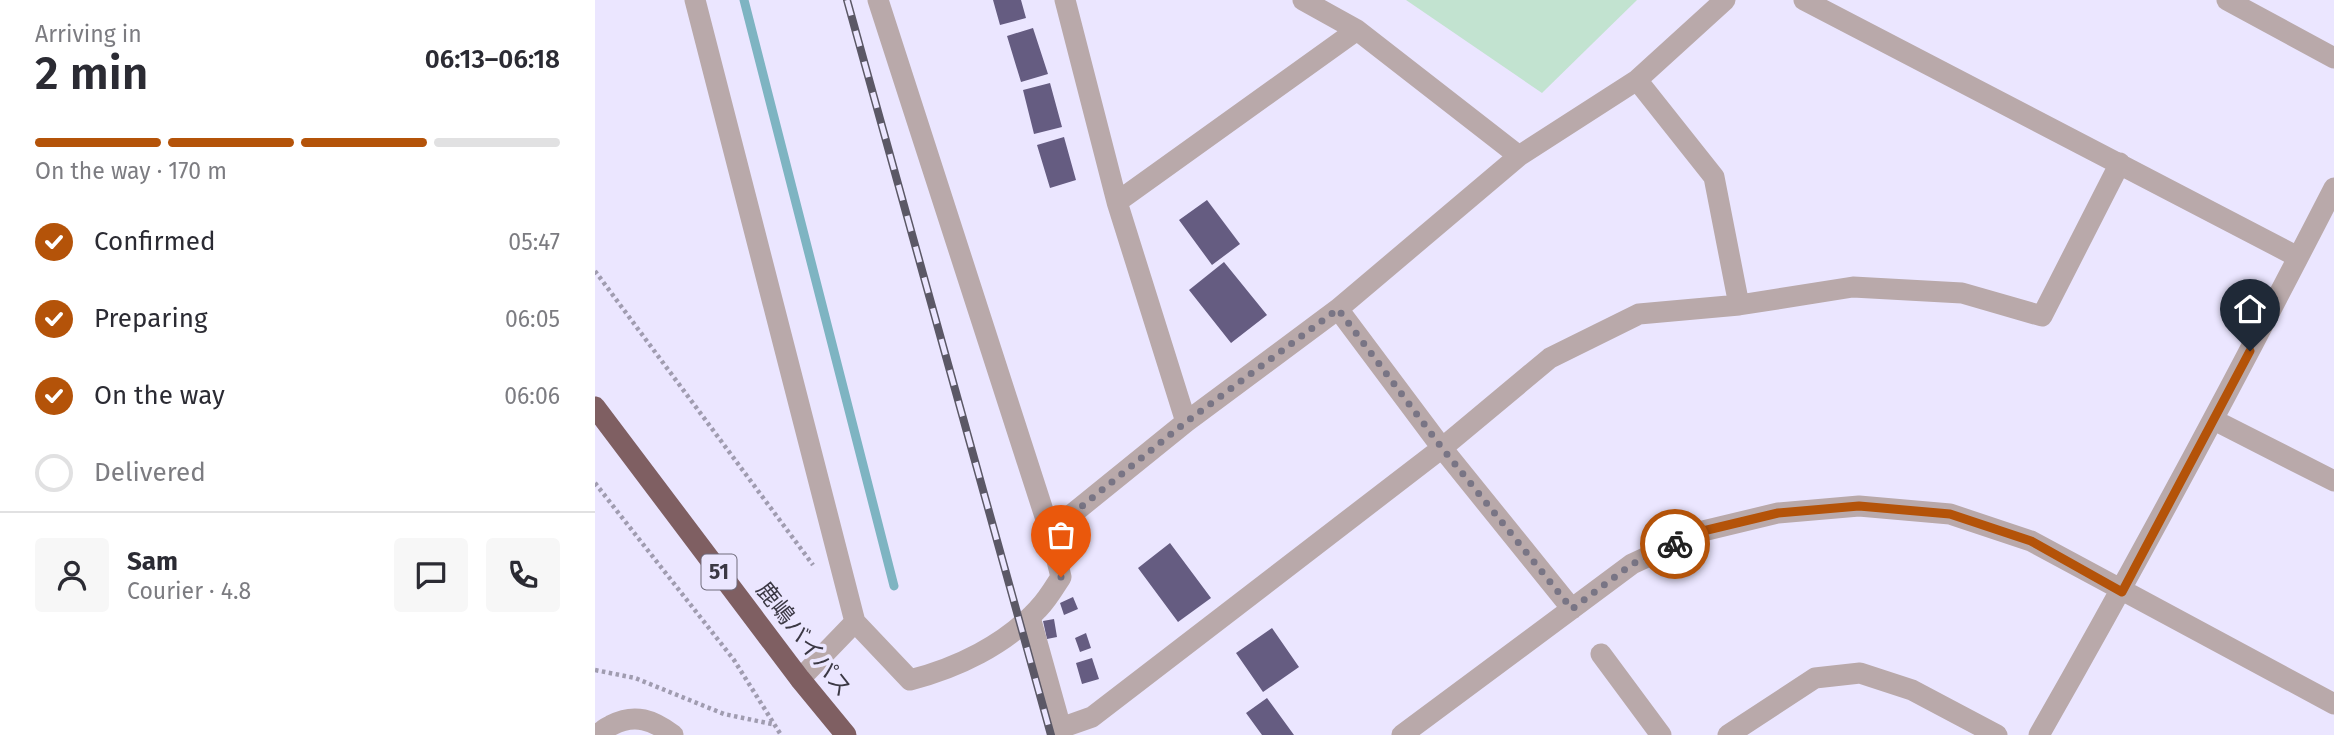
<!DOCTYPE html>
<html lang="en">
<head>
<meta charset="utf-8">
<style>
	:root { --surface:#fff; --page:#f7f7f7; --text:#2b2b33; --muted:#7c7c81; --line:#e1e1e2; --accent:#b45309 }
	body { margin:0; font-family:"Fira Sans","Noto Sans JP",sans-serif; background:var(--page); color:var(--text); height:100vh; display:flex; flex-direction:column; font-size:26px; white-space:nowrap }
	* { box-sizing:border-box; margin:0 }
	p { font-size:23px; color:var(--muted) }
	.icon { flex:none; width:38px; height:38px; fill:none; stroke:currentColor; stroke-width:2; stroke-linecap:round; stroke-linejoin:round }
	.map { position:relative; flex:1; overflow:hidden }
	.details { display:flex; flex-direction:column; background:var(--surface); width:595px }
	.details>* { flex:none }
	.pin { position:absolute; display:grid; place-items:center; width:60px; height:60px; color:#fff; margin:-72px -30px; border-radius:50% 50% 50% 0; rotate:-45deg; box-shadow:0 0 7px #0007 }
	.pin .icon { rotate:45deg }
	.courier { position:absolute; display:grid; place-items:center; width:70px; height:70px; margin:-35px; border:5px solid #b45309; border-radius:50%; background:#fff; color:#222; box-shadow:0 2px 9px #0007 }
	.summary em { font-style:normal; font-weight:600 }
	.summary div { display:flex; flex-direction:column-reverse }
	.summary { display:flex; align-items:center; justify-content:space-between; height:119px; padding:0 35px }
	h1 { font-size:46px; font-weight:600; line-height:52px }
	.bar { display:grid; grid-template-columns:repeat(4,1fr); gap:10px 7px; align-content:center; height:84px; padding:0 35px }
	.bar i { height:9px; border-radius:5px; background:var(--line) }
	.bar .current { background:var(--accent) }
	.bar p { grid-column:span 4 }
	.line { display:flex; align-items:center; gap:18px; padding:0 35px; border-top:2px solid var(--line) }
	.line div { flex:1 }
	.round { display:grid; place-items:center; flex:none; width:74px; height:74px; border-radius:7px; background:var(--page) }
	ol { padding:0 35px; list-style:none }
	li { display:flex; align-items:center; gap:21px; height:77px }
	li p { margin-inline-start:auto }
	li .icon { padding:7px; border-radius:50%; background:var(--accent); color:#fff; stroke-width:4 }
	li:last-child { color:var(--muted) }
	li i { width:38px; height:38px; border:4px solid var(--line); border-radius:50% }
	main { display:flex; flex:1; min-height:0 }
	.map>svg:first-child { display:block }
	.green { fill:#c2e3d0 }
	.lines { fill:none; stroke-linecap:round; stroke-linejoin:round }
	.stream { stroke:#7eb4c2; stroke-width:9 }
	.building { fill:#655c81 }
	.path { stroke:#a09cb0; stroke-width:4.5; stroke-dasharray:3.5 3.5; stroke-linecap:butt }
	.minor { stroke:#b9a9aa; stroke-width:21 }
	.highway { stroke:#7f5f62; stroke-width:21 }
	.rail-casing { stroke:#5b5866; stroke-width:8 }
	.rail { stroke:#ebe6ff; stroke-width:5; stroke-dasharray:16; stroke-linecap:butt }
	.done { stroke:#797585; stroke-width:7; stroke-dasharray:0 12.6 }
	.route { stroke:#b45309; stroke-width:9 }
	.labels { text-anchor:middle; stroke-width:7; stroke-linejoin:round; paint-order:stroke }
	.shield { fill:#ebe6ff; stroke:#706c7c; stroke-width:2 }
	.shield-label { font-size:21px; font-weight:bold; fill:#3b3844 }
	.street-label { font-size:23px; fill:#3b3844; stroke:#ebe6ff }
</style>
</head>
<body>
<main>
<section class="details">
<div class="summary"><div><h1>2 min</h1><p>Arriving in</p></div><em>06:13–06:18</em></div>
<div class="bar"><i class="current"></i><i class="current"></i><i class="current"></i><i></i><p>On the way · 170 m</p></div>
<ol>
<li><svg class="icon" aria-label="check" viewBox="0 0 24 24"><path d="M5 12l5 5 9-10"/></svg>Confirmed<p>05:47</p></li>
<li><svg class="icon" aria-label="check" viewBox="0 0 24 24"><path d="M5 12l5 5 9-10"/></svg>Preparing<p>06:05</p></li>
<li><svg class="icon" aria-label="check" viewBox="0 0 24 24"><path d="M5 12l5 5 9-10"/></svg>On the way<p>06:06</p></li>
<li><i></i>Delivered</li>
</ol>
<div class="line" style="height:126px"><a class="round"><svg class="icon" aria-label="person" viewBox="0 0 24 24"><circle cx="12" cy="8" r="4"/><path d="M4 21q1-7 8-7t8 7"/></svg></a><div><b>Sam</b><p>Courier · 4.8</p></div><a class="round"><svg class="icon" aria-label="chat" viewBox="0 0 24 24"><path d="M4 5h16v11H9l-5 4z"/></svg></a><a class="round"><svg class="icon" aria-label="phone" viewBox="0 0 24 24"><path d="M5 4h4l2 5-3 2q2 4 5 5l2-3 5 2v4C11 20 4 13 5 4z"/></svg></a></div>
</section>
<div class="map">
<svg width="1739" height="735" viewBox="0 0 1739 735">
	<rect width="100%" height="100%" fill="#ebe6ff"/>
	<!-- green -->
	<path class="green" d="M811,0h231l-95,93z"/>
	<g class="lines">
		<!-- stream -->
		<path class="stream" d="M149,0l150,586"/>
	</g>
	<!-- building -->
	<path class="building" d="M398,0h28l5,18 -26,7z
		M438,28l15,46 -27,8 -14,-46z
		M455,83l12,44 -28,7 -11,-44z
		M469,137l12,43 -26,8 -13,-43z
		M612,200l33,44 -28,21 -33,-45z
		M629,262l43,53 -36,28 -42,-53z
		M575,543l41,55 -33,24 -40,-54z
		M478,597l5,12 -14,6 -4,-12z
		M459,619l3,18 -10,2 -4,-18z
		M677,628l27,39 -36,25 -27,-39z
		M491,633l5,15 -11,4 -5,-14z
		M497,658l7,21 -17,5 -6,-21z
		M672,698l27,37h-32l-16,-22z"/>
	<g class="lines">
		<!-- path -->
		<path class="path" d="M0,271l218,294
			M0,483l139,177 47,75
			M0,670l40,8 89,36 48,10"/>
		<!-- minor -->
		<path class="minor" d="M100,0l160,622 -55,57
			M470,0l52,202 69,220
			M708,0l54,30 162,126
			M1209,0l494,257
			M1632,0l107,58
			M1042,80l77,97 25,128
			M522,202l240,-172
			M743,309l104,139 130,161
			M1619,420l120,61
			M455,532l136,-110 152,-113 181,-153 118,-76 88,-80
			M435,617l31,111 31,-11 350,-269 108,-90 89,-44 100,-9 114,-18 109,6 80,23 78,-153
			M260,622l55,58c47,-12 95,-35 128,-71 9,-9 16,-21 23,-32l-11,-45 -172,-532
			M1006,654l60,81
			M4,735c4,-6 7,-7 13,-10 23,-12 41,-5 61,10
			M807,735l230,-171 71,-33 75,-18 81,-7 91,8 81,27 303,163
			M1133,735l87,-57 45,-5 52,17 85,45
			M1444,735c103,-180 200,-362 295,-547"/>
		<!-- highway -->
		<path class="highway" d="M0,407l205,272 46,56"/>
		<!-- rail casing -->
		<g class="rail-casing">
			<path id="rail" d="M252,0l204,735"/>
		</g>
		<!-- rail -->
		<use href="#rail" class="rail"/>
	</g>
	<g class="lines">
		<!-- done -->
		<path class="done" d="M466,577l-11,-45 136,-110 152,-113 104,139 130,161 60,-45 43,-20"/>
		<!-- route -->
		<path class="route" d="M1080,544l28,-13 75,-18 81,-7 91,8 81,27 91,51 128,-241"/>
	</g>
	<g class="labels">
		<!-- shield labels -->
		<rect class="shield" x="106.5" y="554.5" width="35" height="35" rx="5"/>
		<g class="shield-label">
			<text x="124" y="579">51</text>
		</g>
		<!-- street labels -->
		<g class="street-label">
			<text transform="translate(209 639) rotate(52)" y="8">鹿嶋バイパス</text>
		</g>
	</g>
</svg>
<div class="pin" style="left:466px;top:577px;background:#ea580c"><svg class="icon" aria-label="bag" viewBox="0 0 24 24"><path d="M5 8h14l-1 12H6zM9 8a3 3 0 0 1 6 0"/></svg></div>
<div class="pin" style="left:1655px;top:351px;background:#1f2937"><svg class="icon" aria-label="home" viewBox="0 0 24 24"><path d="M3 11l9-7 9 7M6 9v11h12V9"/></svg></div>
<div class="courier" style="left:1080px;top:544px"><svg class="icon" aria-label="bike" viewBox="0 0 24 24"><circle cx="6" cy="16" r="4"/><circle cx="18" cy="16" r="4"/><path d="M6 16l4-8h5l3 8M10 8l3 8H6M13 5h3"/></svg></div>
</div>
</main>
</body>
</html>
